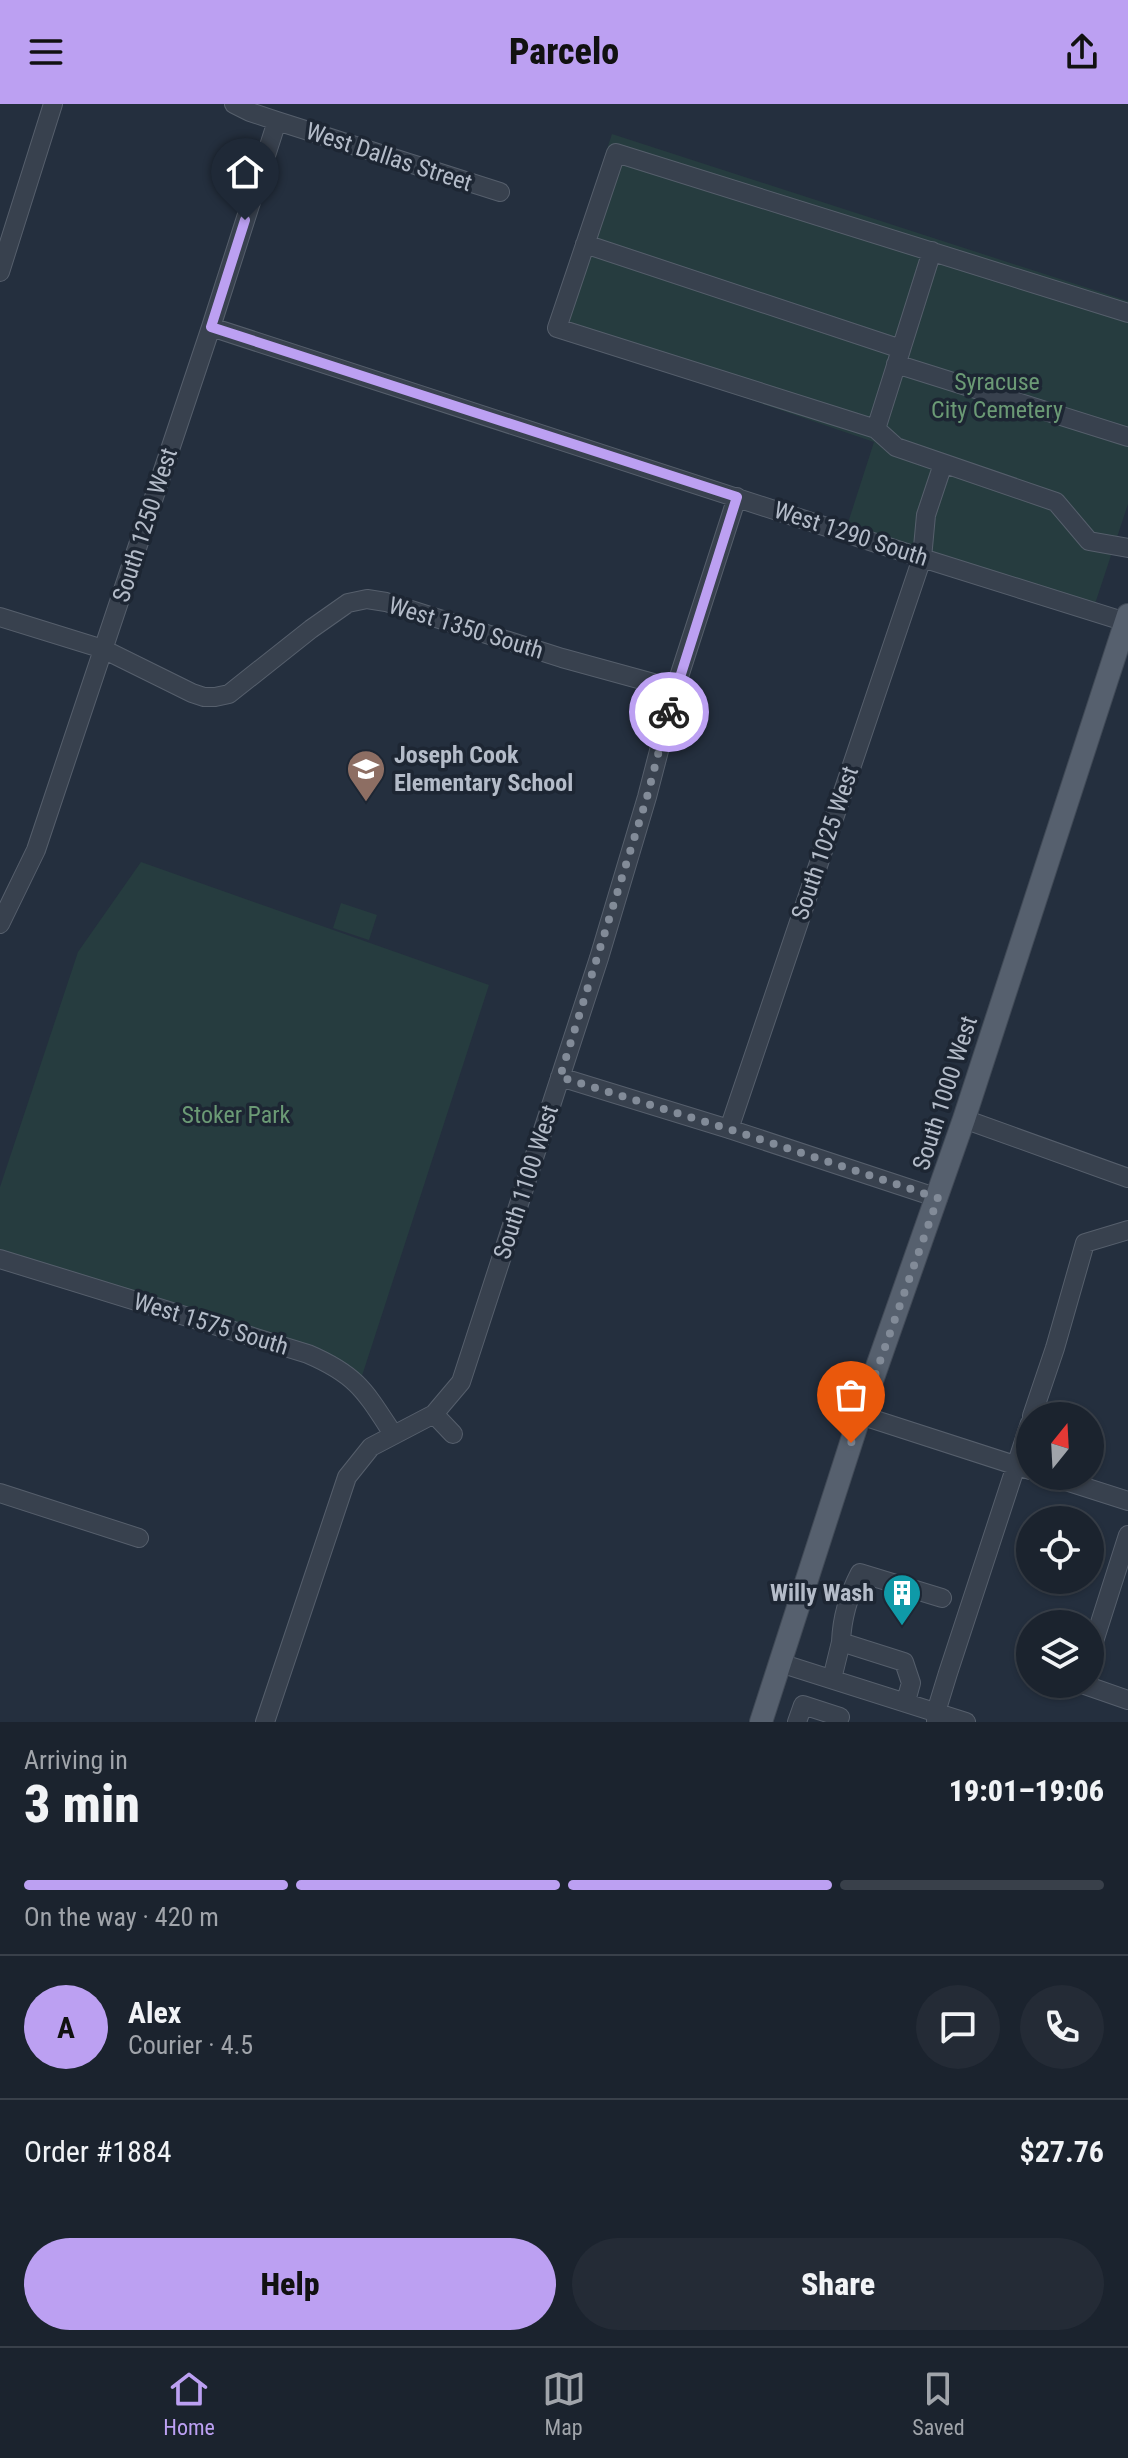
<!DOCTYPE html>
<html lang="en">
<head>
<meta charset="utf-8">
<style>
	:root { --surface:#1b232e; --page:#242b36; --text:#f1f3f6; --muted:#a0a4aa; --line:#39404a; --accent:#bca0f2 }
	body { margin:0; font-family:"Roboto Condensed",sans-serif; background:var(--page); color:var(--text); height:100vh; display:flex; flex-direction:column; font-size:30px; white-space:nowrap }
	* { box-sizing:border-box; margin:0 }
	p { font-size:26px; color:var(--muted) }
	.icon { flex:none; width:44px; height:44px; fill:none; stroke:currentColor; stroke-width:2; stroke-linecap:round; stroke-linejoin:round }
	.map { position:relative; height:1618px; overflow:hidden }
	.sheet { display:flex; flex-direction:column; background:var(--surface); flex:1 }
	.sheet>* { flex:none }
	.needle { width:52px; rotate:18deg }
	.buttons { position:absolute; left:1016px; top:1298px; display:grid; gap:16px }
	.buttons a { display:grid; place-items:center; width:88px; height:88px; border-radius:50%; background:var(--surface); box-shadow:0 2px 6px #0004,0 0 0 2px var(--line); font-size:40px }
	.pin { position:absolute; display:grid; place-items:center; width:68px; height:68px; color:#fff; margin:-82px -34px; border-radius:50% 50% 50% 0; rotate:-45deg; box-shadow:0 0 8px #0007 }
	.pin .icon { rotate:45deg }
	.courier { position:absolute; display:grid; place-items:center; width:80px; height:80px; margin:-40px; border:6px solid #bca0f2; border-radius:50%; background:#fff; color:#222; box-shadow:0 2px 10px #0007 }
	.headline em { font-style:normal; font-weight:800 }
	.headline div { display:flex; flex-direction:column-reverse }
	.headline { display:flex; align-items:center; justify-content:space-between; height:136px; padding:0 24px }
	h1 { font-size:52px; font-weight:800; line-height:60px }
	.bar { display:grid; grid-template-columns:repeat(4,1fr); gap:12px 8px; align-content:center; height:96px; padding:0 24px }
	.bar i { height:10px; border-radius:6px; background:var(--line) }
	.bar .active { background:var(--accent) }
	.bar p { grid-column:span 4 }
	.line { display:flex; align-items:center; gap:20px; padding:0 24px; border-top:2px solid var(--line) }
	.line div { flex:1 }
	.round { display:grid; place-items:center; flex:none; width:84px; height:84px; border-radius:42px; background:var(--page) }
	.button { display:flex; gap:16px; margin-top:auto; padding:16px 24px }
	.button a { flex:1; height:92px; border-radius:48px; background:var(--accent); color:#111; font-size:32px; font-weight:800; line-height:92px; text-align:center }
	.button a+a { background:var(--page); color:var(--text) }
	header { display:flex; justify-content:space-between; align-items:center; height:104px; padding:0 24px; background:var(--accent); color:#111; font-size:36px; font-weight:800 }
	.tab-bar { display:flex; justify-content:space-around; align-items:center; height:112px; border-top:2px solid var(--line); background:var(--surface); font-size:22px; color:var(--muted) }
	.tab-bar a { display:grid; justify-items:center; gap:4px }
	.tab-bar .active { color:var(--accent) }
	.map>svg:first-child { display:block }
	.green { fill:#263c3f }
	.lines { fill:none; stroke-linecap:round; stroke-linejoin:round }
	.minor-casing { stroke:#565f6c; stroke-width:20 }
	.major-casing { stroke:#414a57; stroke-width:24 }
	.minor { stroke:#38414e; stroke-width:18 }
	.major { stroke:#56606e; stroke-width:22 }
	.done { stroke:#828b98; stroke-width:8; stroke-dasharray:0 14.4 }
	.route { stroke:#bca0f2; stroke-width:10 }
	.labels { text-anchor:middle; stroke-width:7; stroke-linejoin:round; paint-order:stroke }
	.street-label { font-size:24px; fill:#b4bcc9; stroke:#1d2633 }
	.park-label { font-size:24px; fill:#6b9a75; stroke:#1d2633 }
	.poi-label { font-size:24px; font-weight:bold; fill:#b4bcc9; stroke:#1d2633; text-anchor:start }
</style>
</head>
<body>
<header><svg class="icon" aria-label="menu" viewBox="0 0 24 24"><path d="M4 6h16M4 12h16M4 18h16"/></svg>Parcelo<svg class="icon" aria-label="share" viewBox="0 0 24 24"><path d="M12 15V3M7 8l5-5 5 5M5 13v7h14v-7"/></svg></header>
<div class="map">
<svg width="1128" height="1618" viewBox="0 0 1128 1618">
	<rect width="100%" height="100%" fill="#242f3e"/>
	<!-- green -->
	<path class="green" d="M612,30l516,167v203l-35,106 -247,-81 28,-87 -327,-112z
		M141,758l348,123 -129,397 -30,-16 -330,-106v-73l78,-235z
		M341,799l36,12 -8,25 -36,-12z"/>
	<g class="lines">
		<!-- minor casing -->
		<g class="minor-casing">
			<path id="minor" d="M234,0l16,8 27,9 223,71
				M585,140l316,105
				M0,168l53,-168
				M1128,209l-512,-160 -59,175 319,101 20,18 160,55 33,39 39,7
				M211,223l711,231 204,64
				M896,260l232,73
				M876,325l56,-178
				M0,513l103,32 89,44 12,4h11l14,-3 82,-65 37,-26 19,-4 19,3 176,56 113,31
				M0,820l36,-74 175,-523 66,-206
				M560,973l169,52 209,69
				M964,1015l164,59
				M729,1025l193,-571 4,-43 17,-51
				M0,1155l308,95c49,21 57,37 85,80
				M434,1310l19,20
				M860,1311l170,55
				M1032,1312l23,-68 30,-105 43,-13
				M1050,1372l78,25
				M0,1389l139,45
				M1090,1550l38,-119
				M780,1559l186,59
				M832,1575l9,-37
				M1082,1580l46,16
				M906,1597l5,-18 -7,-21 -63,-20c1,-25 7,-46 19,-69l82,25
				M265,1618l82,-245 24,-30 63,-33 27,-32 138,-424 48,-161 28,-108 62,-192
				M797,1618l6,-17 37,12
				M936,1618v-10l12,-39 82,-250"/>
		</g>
		<!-- major casing -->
		<g class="major-casing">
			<path id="major" d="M761,1618l99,-307 104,-296 164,-504"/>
		</g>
		<!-- minor -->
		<use href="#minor" class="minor"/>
		<!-- major -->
		<use href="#major" class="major"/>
	</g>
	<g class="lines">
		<!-- done -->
		<path class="done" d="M669,608l-22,85 -87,280 169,52 209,69 -87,245"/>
		<!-- route -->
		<path class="route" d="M245,116l-34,107 526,170 -68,215"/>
	</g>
	<!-- icons -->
	<defs>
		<g id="school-pin" transform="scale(2)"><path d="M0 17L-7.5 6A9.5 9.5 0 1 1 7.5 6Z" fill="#8d6e63" stroke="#1d2633"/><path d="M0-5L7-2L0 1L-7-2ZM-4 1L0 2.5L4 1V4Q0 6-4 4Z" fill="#fff"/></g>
		<g id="building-pin" transform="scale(2)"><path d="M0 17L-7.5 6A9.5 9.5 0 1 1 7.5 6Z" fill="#0f9aa8" stroke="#1d2633"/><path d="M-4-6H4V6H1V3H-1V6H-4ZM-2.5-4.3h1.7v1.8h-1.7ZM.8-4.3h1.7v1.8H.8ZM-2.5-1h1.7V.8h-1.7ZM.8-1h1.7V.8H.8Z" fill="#fff"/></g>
	</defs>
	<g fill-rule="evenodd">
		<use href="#school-pin" x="366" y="665"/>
		<use href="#building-pin" x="902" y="1489"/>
	</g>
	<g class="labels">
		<!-- street labels -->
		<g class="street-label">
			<text transform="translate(389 53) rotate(18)" y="8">West Dallas Street</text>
			<text transform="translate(145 421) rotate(-72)" y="8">South 1250 West</text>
			<text transform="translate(851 430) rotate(18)" y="8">West 1290 South</text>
			<text transform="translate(466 524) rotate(17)" y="8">West 1350 South</text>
			<text transform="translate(825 739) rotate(-71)" y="8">South 1025 West</text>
			<text transform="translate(945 989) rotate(-72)" y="8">South 1000 West</text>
			<text transform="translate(526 1078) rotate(-72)" y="8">South 1100 West</text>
			<text transform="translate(211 1220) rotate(17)" y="8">West 1575 South</text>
		</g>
		<!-- park labels -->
		<g class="park-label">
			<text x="997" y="286">Syracuse<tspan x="997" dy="28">City Cemetery</tspan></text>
			<text x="236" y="1019">Stoker Park</text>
		</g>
		<!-- poi labels -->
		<g class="poi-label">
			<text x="394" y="659">Joseph Cook<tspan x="394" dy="28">Elementary School</tspan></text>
			<text x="874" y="1497" text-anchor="end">Willy Wash</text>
		</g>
	</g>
</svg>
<div class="buttons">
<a><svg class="needle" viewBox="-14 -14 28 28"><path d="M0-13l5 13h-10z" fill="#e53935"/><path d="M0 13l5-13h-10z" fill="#a0a4aa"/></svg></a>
<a><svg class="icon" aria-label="locate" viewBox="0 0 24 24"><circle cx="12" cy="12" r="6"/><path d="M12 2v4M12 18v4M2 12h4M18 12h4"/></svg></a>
<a><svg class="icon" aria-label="layers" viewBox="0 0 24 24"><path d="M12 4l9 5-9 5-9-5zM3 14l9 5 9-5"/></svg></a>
</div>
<div class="pin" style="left:851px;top:1339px;background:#ea580c"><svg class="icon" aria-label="bag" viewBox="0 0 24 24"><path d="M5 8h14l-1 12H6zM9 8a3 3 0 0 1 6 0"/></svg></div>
<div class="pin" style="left:245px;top:116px;background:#1f2937"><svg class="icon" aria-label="home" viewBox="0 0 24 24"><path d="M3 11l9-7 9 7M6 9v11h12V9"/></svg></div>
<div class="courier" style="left:669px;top:608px"><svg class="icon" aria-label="bike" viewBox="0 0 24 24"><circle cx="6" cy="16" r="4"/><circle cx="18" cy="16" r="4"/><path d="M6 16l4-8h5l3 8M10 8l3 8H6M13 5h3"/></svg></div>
</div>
<section class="sheet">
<div class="headline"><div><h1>3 min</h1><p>Arriving in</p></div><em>19:01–19:06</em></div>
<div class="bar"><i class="active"></i><i class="active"></i><i class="active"></i><i></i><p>On the way · 420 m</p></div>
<div class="line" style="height:144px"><b class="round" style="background:var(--accent);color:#111">A</b><div><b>Alex</b><p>Courier · 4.5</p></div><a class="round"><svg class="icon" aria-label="chat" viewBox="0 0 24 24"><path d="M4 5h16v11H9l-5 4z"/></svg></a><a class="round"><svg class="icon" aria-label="phone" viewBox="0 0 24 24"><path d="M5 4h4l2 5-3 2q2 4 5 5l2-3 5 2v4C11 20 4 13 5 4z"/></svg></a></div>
<div class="line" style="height:104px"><div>Order #1884</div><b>$27.76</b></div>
<div class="button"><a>Help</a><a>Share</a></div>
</section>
<nav class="tab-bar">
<a class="active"><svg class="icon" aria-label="home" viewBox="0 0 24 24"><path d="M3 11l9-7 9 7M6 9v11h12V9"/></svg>Home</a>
<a><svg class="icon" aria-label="map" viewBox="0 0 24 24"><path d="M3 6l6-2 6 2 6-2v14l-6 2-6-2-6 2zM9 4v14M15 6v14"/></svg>Map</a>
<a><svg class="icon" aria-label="saved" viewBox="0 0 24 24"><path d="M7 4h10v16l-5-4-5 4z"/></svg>Saved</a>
</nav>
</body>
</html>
